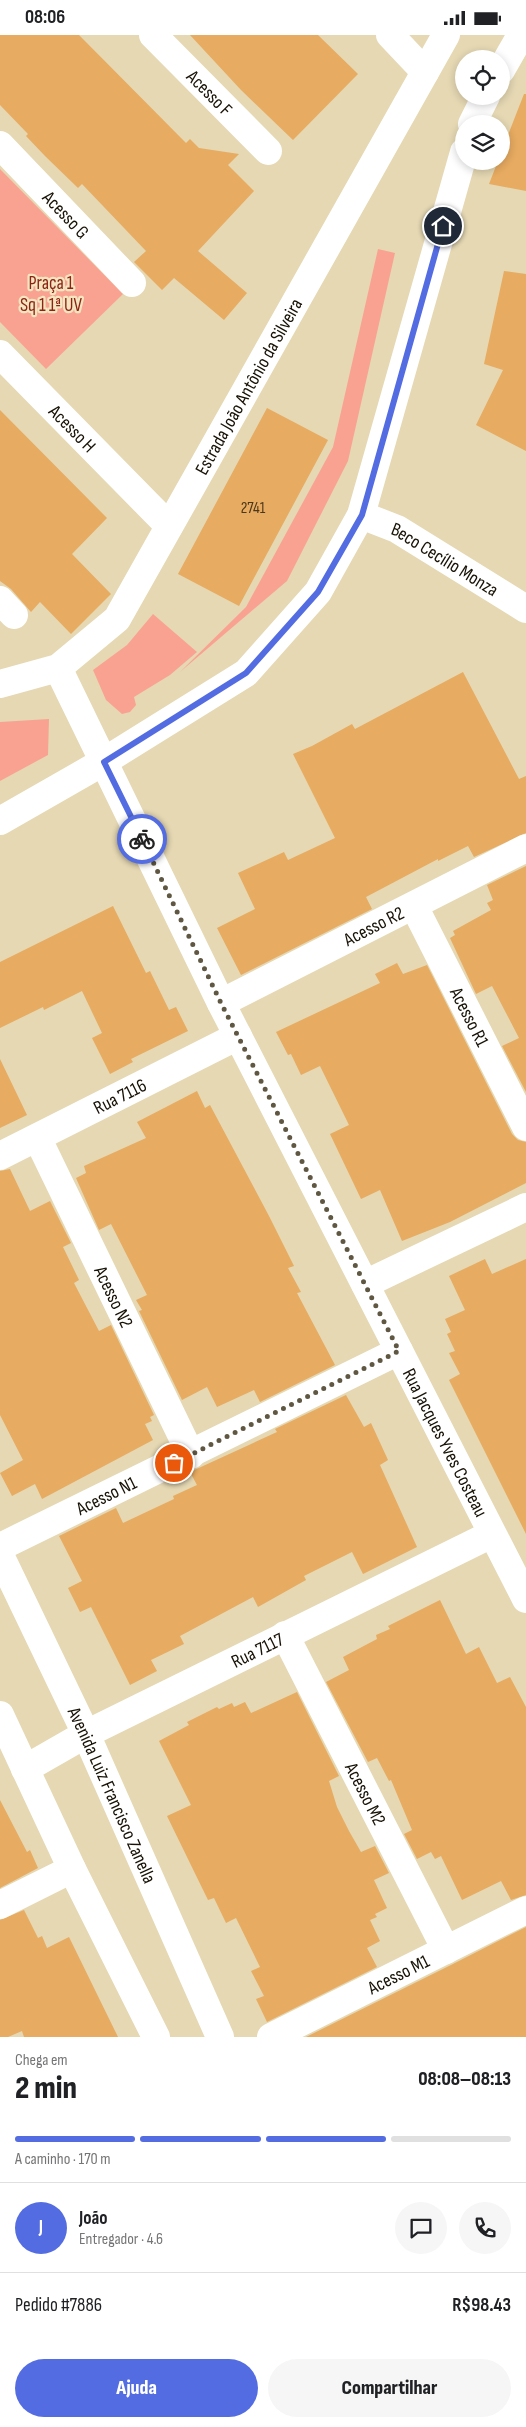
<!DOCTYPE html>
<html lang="pt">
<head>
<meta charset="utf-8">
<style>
	:root { --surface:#fff; --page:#f6f6f6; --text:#202124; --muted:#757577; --line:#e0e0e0; --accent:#536ce1 }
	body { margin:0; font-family:"Sofia Sans Condensed",sans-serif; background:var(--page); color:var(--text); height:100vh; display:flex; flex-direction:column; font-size:19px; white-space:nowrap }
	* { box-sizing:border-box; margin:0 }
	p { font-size:16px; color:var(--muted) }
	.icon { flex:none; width:28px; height:28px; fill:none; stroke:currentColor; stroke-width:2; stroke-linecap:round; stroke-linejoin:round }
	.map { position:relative; height:2002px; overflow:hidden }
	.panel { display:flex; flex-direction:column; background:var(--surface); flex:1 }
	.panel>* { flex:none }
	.buttons { position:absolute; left:455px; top:15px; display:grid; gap:10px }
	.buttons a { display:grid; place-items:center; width:55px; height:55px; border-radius:50%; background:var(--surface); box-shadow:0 2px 8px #0003; font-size:25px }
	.pin { position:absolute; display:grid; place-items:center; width:42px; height:42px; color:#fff; margin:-21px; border:2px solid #fff; border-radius:50%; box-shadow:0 1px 5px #0007 }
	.courier { position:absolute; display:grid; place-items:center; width:50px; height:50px; margin:-25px; border:4px solid #536ce1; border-radius:50%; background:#fff; color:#222; box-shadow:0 1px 6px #0007 }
	.head em { font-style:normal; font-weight:800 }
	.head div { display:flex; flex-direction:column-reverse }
	.head { display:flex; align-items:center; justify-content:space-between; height:85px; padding:0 15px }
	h1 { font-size:32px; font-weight:800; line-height:38px }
	.bar { display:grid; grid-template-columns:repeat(4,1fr); gap:8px 5px; align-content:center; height:60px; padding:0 15px }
	.bar i { height:6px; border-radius:4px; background:var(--line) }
	.bar .current { background:var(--accent) }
	.bar p { grid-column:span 4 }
	.line { display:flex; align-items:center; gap:12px; padding:0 15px; border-top:1px solid var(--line) }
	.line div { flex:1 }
	.round { display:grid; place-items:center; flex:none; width:52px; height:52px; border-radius:26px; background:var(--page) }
	.primary-button { display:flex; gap:10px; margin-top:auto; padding:10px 15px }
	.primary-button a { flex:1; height:58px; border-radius:30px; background:var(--accent); color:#fff; font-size:20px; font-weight:800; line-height:58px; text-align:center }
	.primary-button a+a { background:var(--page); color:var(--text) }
	.status { display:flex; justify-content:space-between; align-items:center; height:35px; padding:0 25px; background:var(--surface); direction:ltr }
	.status svg { height:14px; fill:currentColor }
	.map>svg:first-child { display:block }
	.green { fill:#faa292 }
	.building { fill:#e7ab61 }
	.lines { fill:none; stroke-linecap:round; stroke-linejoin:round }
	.minor { stroke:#fff; stroke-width:28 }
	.major { stroke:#fff; stroke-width:28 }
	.done { stroke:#5f5742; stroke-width:5; stroke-dasharray:0 9 }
	.route { stroke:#536ce1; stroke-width:6 }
	.labels { text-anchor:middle; stroke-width:4.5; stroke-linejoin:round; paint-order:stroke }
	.number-label { font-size:16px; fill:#4b381c }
	.street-label { font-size:19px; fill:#171205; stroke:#f2e5bf }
	.park-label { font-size:19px; fill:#8e2315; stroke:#f2e5bf }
</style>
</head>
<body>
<div class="status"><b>08:06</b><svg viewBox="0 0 49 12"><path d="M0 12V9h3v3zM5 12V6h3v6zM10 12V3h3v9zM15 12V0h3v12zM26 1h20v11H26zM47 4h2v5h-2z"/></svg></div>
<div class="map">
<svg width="526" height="2002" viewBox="0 0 526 2002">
	<rect width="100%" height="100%" fill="#e5d8b3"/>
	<!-- green -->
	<path class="green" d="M0,134l123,125 -77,75 -46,-47z
		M378,214l17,4 -47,208 -61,120 -107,91 66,-65 87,-160z
		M153,579l44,38 -27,23 -36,22 2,8 -6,7 -8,2 -16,-14 -13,-30 34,-25z
		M49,684l-1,36 -48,26v-59z"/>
	<!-- building -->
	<path class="building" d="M0,0h79l107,108 4,-4 9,9 40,6 -11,11 26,26 -56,60 49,42 -23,27 -50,-42 -12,12 -28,-28 12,-11 -64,-67 -4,4 -33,-32 -19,-20 2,-2 -28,-29z
		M190,0h128l40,39 -65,66 -52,-50z
		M524,59h2v97l-37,-7 9,-23h3v-8z
		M504,236l22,3v177l-50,-26 27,-55 -19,-6z
		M267,373l61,32 -89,166 -61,-32z
		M0,375l107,108 -35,36 39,40 -40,40 -31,-32 -9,10 -20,-23 -11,-8z
		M463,637l56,107 7,-3v57l-52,24 -6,-11 -30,15v-2l-72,38 6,12 -131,66 -24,-47 38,-19 -17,-36 46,-21 4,8 47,-22 -42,-84 19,-8 40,-22 3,5z
		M526,831v226l-24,-46 17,-8 -27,-52 -16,8 -26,-56 5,-3 -2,-4 38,-21 -4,-7 6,-3 -6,-15z
		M113,871l33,67 4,-2 19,39 7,-3 12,24 -57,28 2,3 -23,12 -18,-36 10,-5 -20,-42 -38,19 -1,-3 -43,21v-66z
		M397,928l6,11 24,-9 85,169 6,6 8,2v41l-76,39 -48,19 -22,-51 -19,9 -31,-65 19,-9 -29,-59 -19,9 -10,-21 -3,1 -12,-23 104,-49 -5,-9z
		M0,1024l27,56 -27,13z
		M197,1056l8,17 5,-3 59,111 25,50 -6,2 13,24 -4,1 38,72 -75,37 -6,-12 -37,17 -10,-20 -25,13 -43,-89 3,-1 -6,-10 11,-5 -36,-71 -12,6 -23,-52 10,-5 -2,-7 62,-28 -9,-16z
		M10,1134l20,42 20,-10 21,42 -8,4 16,33 -5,3 25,48 12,-6 43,90 -4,2 2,4 -7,3 8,16 -111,59 -7,-15 -23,12 -12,-23 23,-13 -23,-45v-244z
		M485,1224l7,15 34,-15v275l-77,-154 11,-6 -11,-21 6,-2 -8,-17 4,-2 -6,-13 20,-9 -16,-34z
		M346,1360l18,32 7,-4 17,37 -8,5 37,82 -54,27 -11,-22 -48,24 2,4 -48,27 -5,-10 -73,39 4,8 -33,16 6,11 -27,14 -39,-78 -11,5 -12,-24 14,-7 -23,-45 57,-28 7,15 51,-24 -1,-3 24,-11 -7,-13 87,-40 -2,-3z
		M440,1565l26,54 13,-7 18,36 13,-6 16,30v188l-15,5 -10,-19 -39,19 -21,-44 -6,3 -4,-7 -14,7 -13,-25 8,-4 -21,-50 -2,1 -12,-23 -9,4 -42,-80 23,-12 -6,-13 34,-18 -1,-4 14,-6 -2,-3z
		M297,1657l42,84 -10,5 8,26 12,24 12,21 14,-6 14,27 -15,7 13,28 -12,6 2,3 -7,3 10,21 -13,7 10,19 -110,55 -11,-23 8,-3 -13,-25 9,-4 -24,-49 -10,5 -12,-25 -6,2 -41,-84 24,-11 -32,-64 30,-16 -2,-3 30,-15 2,2 13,-6 2,4 11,-5 6,11z
		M0,1765l27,52 3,-2 8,18 -38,20z
		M24,1875l14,28 4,-2 5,12 22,-11 49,100h-94l-2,-6 -14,6h-8v-117z
		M526,1892v110h-220l147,-73z"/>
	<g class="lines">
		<!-- minor -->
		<g class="minor">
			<path id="s1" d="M153,0l115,116"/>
			<path d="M390,0l35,37"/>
			<path id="s2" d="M0,110l132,138"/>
			<path id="s3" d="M0,319l169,172"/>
			<path id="s4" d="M361,480l36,14 129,80"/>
			<path d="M0,565l14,15"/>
			<path id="s5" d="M58,633l163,335 305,596"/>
			<path id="s6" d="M414,871l112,221"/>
			<path id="s7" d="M221,968l305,-155"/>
			<path id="s8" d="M38,1104l153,316"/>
			<path id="s9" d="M0,1121l238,-120"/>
			<path d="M365,1249l161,-77"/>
			<path id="s10" d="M0,1512l399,-196"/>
			<path id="s11" d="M0,1520l86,179 134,303"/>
			<path id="s12" d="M285,1600l161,315"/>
			<path d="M0,1680l72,154 84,168"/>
			<path id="s13" d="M25,1734l61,-35 406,-200"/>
			<path d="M0,1870l72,-36"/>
			<path id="s14" d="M271,2002l255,-127"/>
		</g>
		<!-- major -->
		<g class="major">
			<path d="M501,35l20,-35"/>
			<path d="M472,89l14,-28"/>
			<path id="s15" d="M0,649l58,-16 59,-49 329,-584"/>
			<path d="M0,786l103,-59 143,-89 72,-81 43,-77 103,-363"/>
		</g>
	</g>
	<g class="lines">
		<!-- done -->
		<path class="done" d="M142,804l79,164 178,348 -225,112"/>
		<!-- route -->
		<path class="route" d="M142,804l-38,-77 142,-89 72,-81 44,-77 81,-289"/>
	</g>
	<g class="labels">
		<!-- number labels -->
		<g class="number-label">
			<text x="253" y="478">2741</text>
		</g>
		<!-- street labels -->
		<g class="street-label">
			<text dy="7" stroke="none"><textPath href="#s1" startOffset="81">Acesso F</textPath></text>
			<text dy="7" stroke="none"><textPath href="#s2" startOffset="96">Acesso G</textPath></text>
			<text dy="7" stroke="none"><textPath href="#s15" startOffset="404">Estrada João Antônio da Silveira</textPath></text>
			<text dy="7" stroke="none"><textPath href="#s3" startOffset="104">Acesso H</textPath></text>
			<text dy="7" stroke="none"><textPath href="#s4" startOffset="95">Beco Cecílio Monza</textPath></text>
			<text dy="7" stroke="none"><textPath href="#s7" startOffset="171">Acesso R2</textPath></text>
			<text dy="7" stroke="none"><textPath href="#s6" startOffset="124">Acesso R1</textPath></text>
			<text dy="7" stroke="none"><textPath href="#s9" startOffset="134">Rua 7116</textPath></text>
			<text dy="7" stroke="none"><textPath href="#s8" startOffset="175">Acesso N2</textPath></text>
			<text dy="7" stroke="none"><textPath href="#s5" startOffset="866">Rua Jacques Yves Costeau</textPath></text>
			<text dy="7" stroke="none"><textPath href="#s10" startOffset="118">Acesso N1</textPath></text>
			<text dy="7" stroke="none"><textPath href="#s13" startOffset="261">Rua 7117</textPath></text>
			<text dy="7" stroke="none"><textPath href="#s12" startOffset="178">Acesso M2</textPath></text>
			<text dy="7" stroke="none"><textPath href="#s11" startOffset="265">Avenida Luiz Francisco Zanella</textPath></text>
			<text dy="7" stroke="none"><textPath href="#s14" startOffset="142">Acesso M1</textPath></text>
		</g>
		<!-- park labels -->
		<g class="park-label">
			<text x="51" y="254">Praça 1<tspan x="51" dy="22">Sq 1 1ª UV</tspan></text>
		</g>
	</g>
</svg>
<div class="buttons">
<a><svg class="icon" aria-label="locate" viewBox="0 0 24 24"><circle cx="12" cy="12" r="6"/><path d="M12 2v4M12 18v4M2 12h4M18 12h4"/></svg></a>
<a><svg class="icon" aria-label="layers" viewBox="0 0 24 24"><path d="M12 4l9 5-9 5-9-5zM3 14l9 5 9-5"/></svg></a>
</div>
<div class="pin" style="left:174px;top:1428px;background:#ea580c"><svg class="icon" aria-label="bag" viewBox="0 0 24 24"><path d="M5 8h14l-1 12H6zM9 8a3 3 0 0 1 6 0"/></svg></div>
<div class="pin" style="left:443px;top:191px;background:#1f2937"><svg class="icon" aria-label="home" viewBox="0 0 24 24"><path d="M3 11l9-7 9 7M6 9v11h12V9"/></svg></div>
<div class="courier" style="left:142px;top:804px"><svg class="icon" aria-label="bike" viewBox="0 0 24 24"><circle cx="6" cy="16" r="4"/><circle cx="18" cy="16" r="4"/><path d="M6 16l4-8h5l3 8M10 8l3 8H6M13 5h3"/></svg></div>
</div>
<section class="panel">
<div class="head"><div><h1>2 min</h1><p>Chega em</p></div><em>08:08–08:13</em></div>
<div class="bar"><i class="current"></i><i class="current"></i><i class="current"></i><i></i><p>A caminho · 170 m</p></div>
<div class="line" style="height:90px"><b class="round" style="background:var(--accent);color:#fff">J</b><div><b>João</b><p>Entregador · 4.6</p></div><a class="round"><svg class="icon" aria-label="chat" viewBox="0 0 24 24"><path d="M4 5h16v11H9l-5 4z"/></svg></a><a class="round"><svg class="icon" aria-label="phone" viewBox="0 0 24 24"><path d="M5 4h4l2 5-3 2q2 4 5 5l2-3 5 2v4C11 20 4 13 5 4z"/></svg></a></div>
<div class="line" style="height:65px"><div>Pedido #7886</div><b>R$98.43</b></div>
<div class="primary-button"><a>Ajuda</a><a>Compartilhar</a></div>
</section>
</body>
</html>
